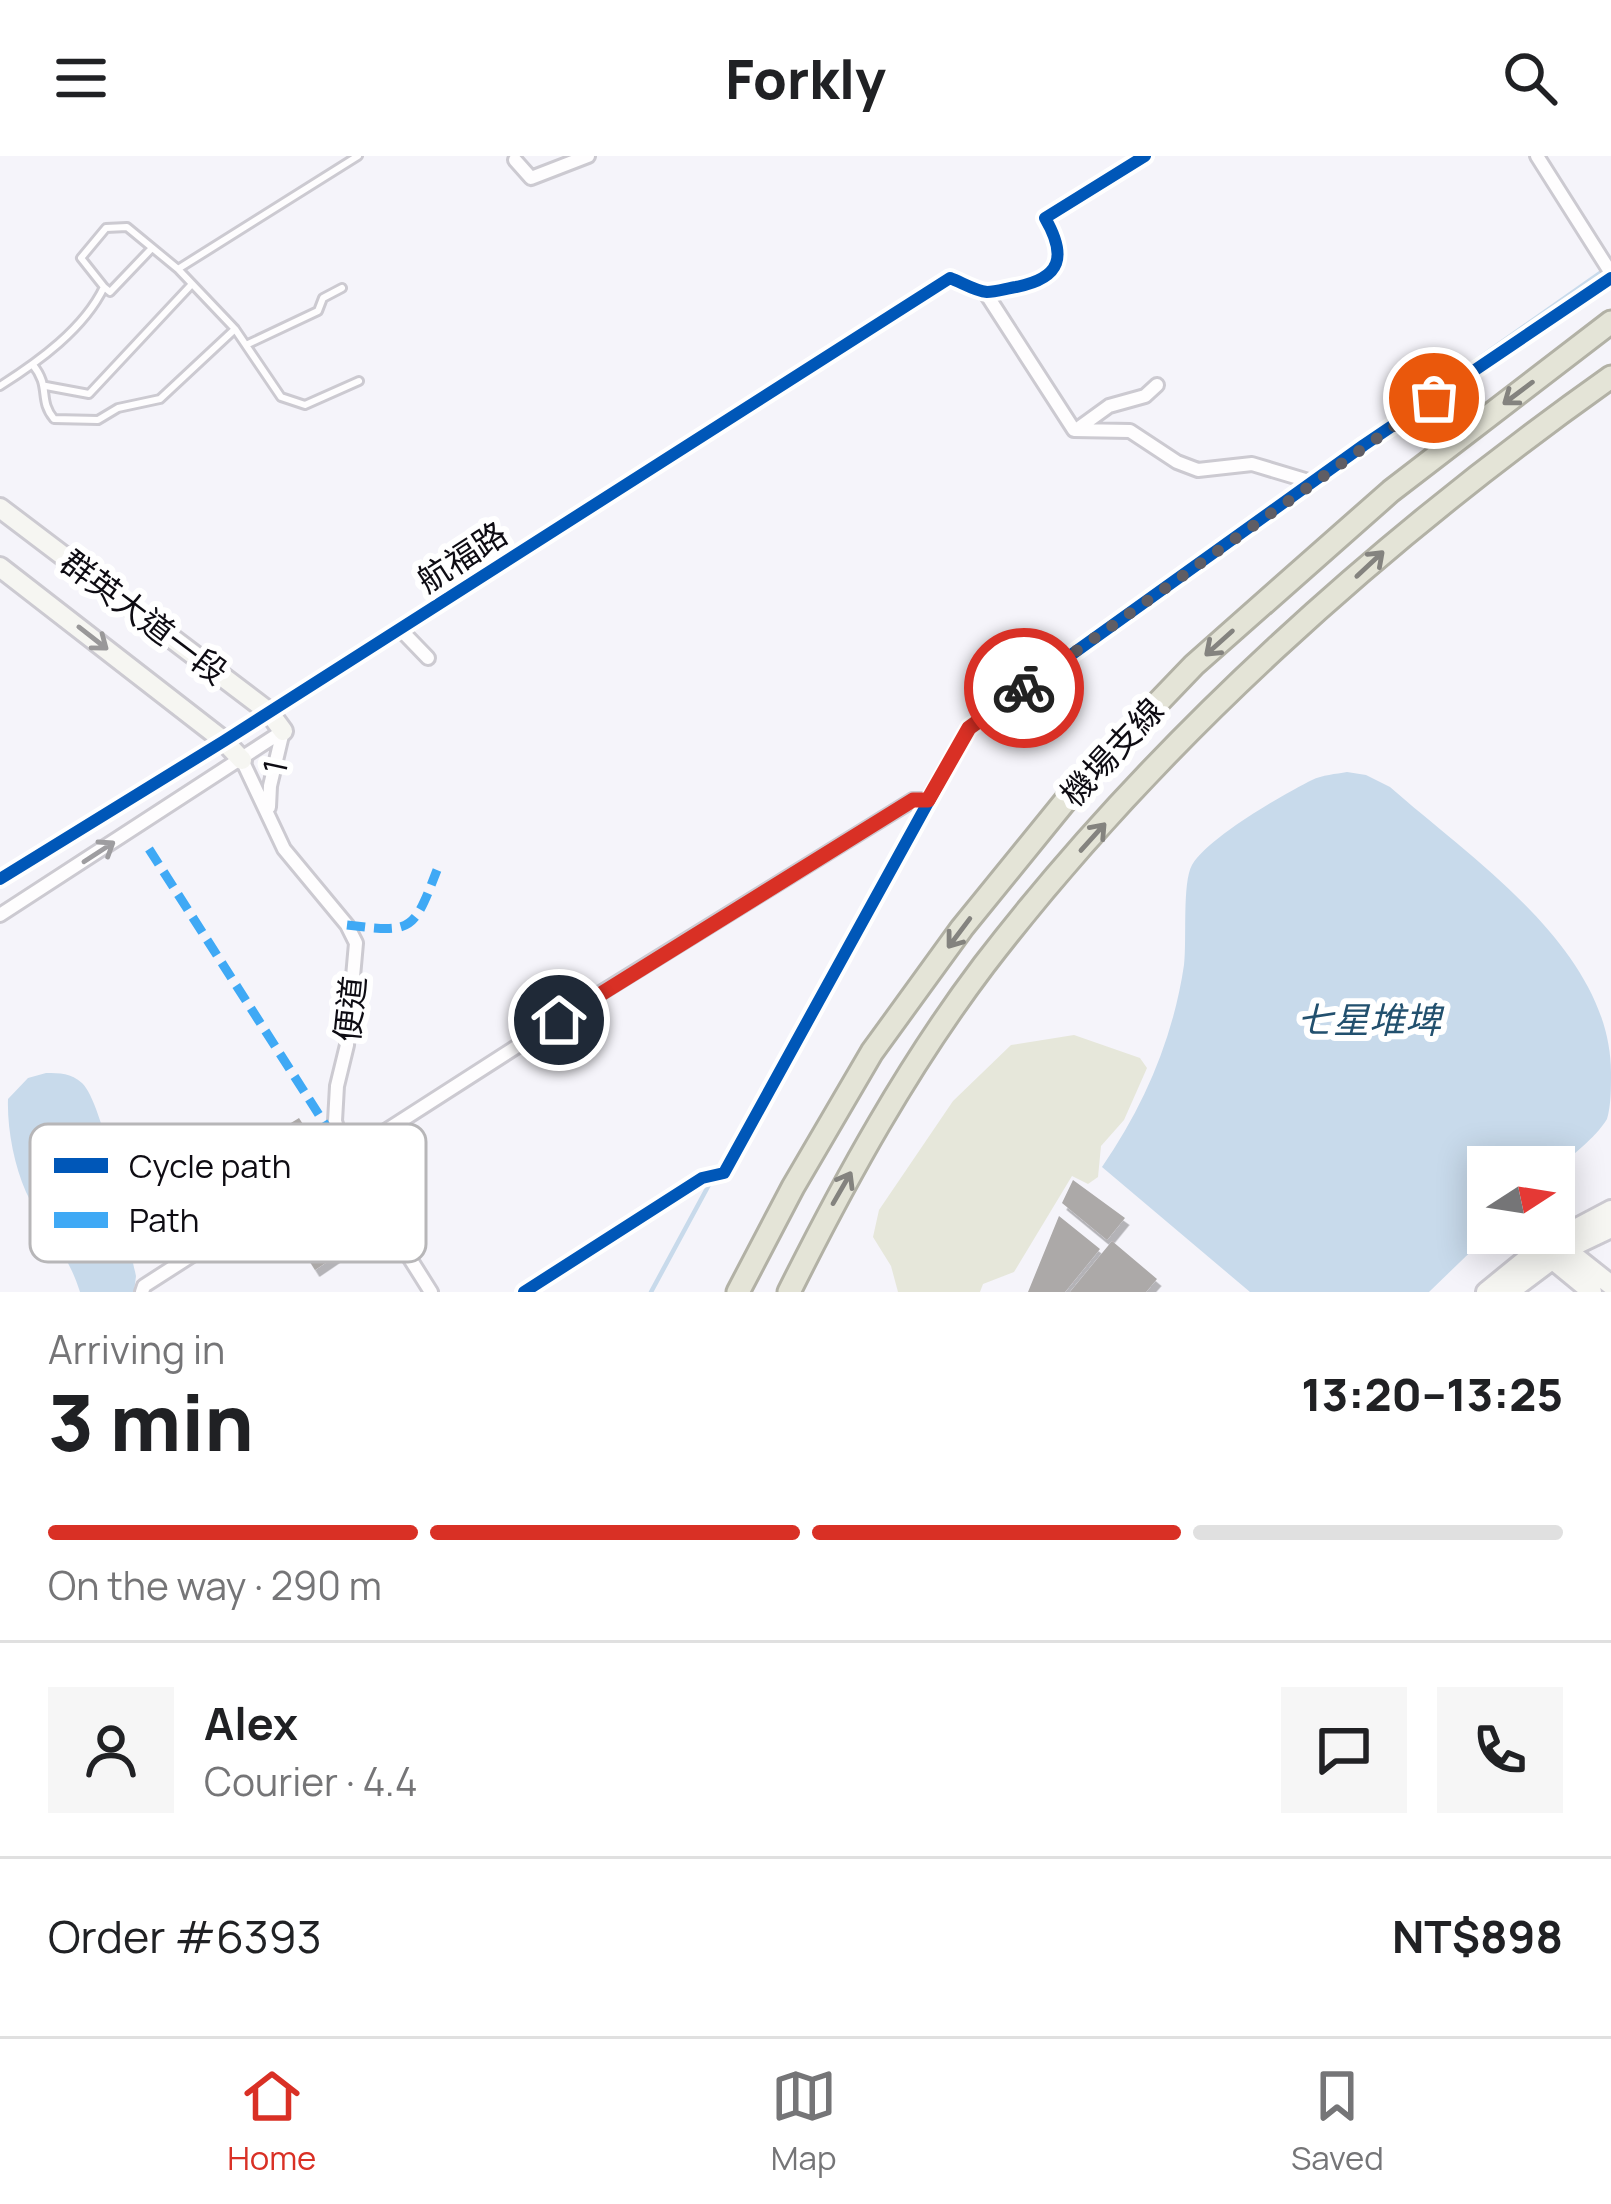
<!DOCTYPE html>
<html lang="en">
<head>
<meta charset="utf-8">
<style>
	:root { --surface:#fff; --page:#f6f6f6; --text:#202124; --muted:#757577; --line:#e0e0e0; --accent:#d93025 }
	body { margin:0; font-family:Manrope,"Noto Sans TC",sans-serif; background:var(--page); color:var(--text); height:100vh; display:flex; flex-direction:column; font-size:45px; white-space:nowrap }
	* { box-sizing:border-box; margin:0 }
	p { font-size:39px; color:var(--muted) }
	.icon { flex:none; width:66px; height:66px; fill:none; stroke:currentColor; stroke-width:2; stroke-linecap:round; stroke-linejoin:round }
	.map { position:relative; height:1136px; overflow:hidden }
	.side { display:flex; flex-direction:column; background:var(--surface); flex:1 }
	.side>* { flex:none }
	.needle { width:78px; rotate:78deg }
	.controls { position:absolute; left:1467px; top:990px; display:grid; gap:24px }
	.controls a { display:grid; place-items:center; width:108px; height:108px; border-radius:0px; background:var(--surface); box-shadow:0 6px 30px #0003; font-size:60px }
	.pin { position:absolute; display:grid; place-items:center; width:102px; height:102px; color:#fff; margin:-51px; border:6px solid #fff; border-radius:50%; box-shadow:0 3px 12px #0007 }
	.courier { position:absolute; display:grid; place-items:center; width:120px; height:120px; margin:-60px; border:9px solid #d93025; border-radius:50%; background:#fff; color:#222; box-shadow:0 3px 15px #0007 }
	.overview em { font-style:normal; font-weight:800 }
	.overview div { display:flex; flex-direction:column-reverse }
	.overview { display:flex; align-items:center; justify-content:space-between; height:204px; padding:0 48px }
	h1 { font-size:78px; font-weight:800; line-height:90px }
	.bar { display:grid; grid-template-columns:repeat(4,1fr); gap:18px 12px; align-content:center; height:144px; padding:0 48px }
	.bar i { height:15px; border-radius:9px; background:var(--line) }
	.bar .selected { background:var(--accent) }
	.bar p { grid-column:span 4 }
	.line { display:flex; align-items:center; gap:30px; padding:0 48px; border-top:3px solid var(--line) }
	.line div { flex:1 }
	.round { display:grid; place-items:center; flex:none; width:126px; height:126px; border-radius:0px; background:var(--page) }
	header { display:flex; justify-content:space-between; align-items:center; height:156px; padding:0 48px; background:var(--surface); font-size:54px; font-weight:800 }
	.menu { display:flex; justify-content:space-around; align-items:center; height:168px; border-top:3px solid var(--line); background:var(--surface); font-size:33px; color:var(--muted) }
	.menu a { display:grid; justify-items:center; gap:6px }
	.menu .selected { color:var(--accent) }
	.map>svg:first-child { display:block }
	.green { fill:#e6e7da }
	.water { fill:#c8daeb }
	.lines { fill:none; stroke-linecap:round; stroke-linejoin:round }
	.stream { stroke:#c8daeb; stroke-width:4.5 }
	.building { fill:#aca9a8; filter:url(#shadow) }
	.lane-casing { stroke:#cccad1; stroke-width:12 }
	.street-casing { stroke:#cccad1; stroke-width:18 }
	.secondary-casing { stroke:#cccad1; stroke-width:24 }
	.highway-casing { stroke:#b2b1a5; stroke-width:27 }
	.lane { stroke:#fefdfe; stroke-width:6 }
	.street { stroke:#fefdfe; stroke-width:12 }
	.secondary { stroke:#f6f6f2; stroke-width:18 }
	.highway { stroke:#e4e4d7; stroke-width:21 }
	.quiet { stroke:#3fa9f5; stroke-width:9; stroke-dasharray:18 9; stroke-linecap:butt }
	.cycleway-casing { stroke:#fff; stroke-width:20 }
	.cycleway { stroke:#0057b8; stroke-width:12 }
	.oneway { stroke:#84837f }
	.oneway2 { stroke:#999899 }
	.oneway3 { stroke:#9e9da0 }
	.done { stroke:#5f5d64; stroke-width:12; stroke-dasharray:0 21.6 }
	.route { stroke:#d93025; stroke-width:15 }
	.labels { text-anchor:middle; stroke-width:12; stroke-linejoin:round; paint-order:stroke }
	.street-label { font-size:33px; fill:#0e0c13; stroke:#fff }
	.water-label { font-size:36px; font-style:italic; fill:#22506e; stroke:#fff }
	.key { fill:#fff; stroke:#b7b6b8; stroke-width:3 }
	.key-label { font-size:33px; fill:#0e0c13 }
</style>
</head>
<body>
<header><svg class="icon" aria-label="menu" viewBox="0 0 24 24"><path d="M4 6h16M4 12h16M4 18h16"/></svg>Forkly<svg class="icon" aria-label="search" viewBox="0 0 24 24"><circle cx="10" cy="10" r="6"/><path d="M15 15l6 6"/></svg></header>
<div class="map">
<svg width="1611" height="1136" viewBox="0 0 1611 1136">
	<defs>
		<filter id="shadow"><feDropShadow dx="4.5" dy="7" stdDeviation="0" flood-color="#0004"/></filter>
	</defs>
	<rect width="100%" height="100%" fill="#f5f4fa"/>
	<!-- green -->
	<path class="green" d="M1074,879l66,23 7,10 -23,52 -23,26 -3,31 -10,7 -16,-8 -58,96 -31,12 -3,8h-82l-7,-26 -18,-29 6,-27 74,-109 58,-56z"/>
	<!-- water -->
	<path class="water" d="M1347,616l19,3 24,12c83,73 221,164 221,286 0,15 0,33 -4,46 -12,20 -37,37 -53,53v-5h-66l2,66 -61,59h-179l-148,-125c42,-61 71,-128 82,-202 3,-25 -2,-82 8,-100 17,-28 90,-70 120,-85 10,-5 24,-6 35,-8z
		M46,917c14,0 25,0 36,10 23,22 46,156 54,193l-2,16h-54c-13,-42 -37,-63 -54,-100 -12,-27 -19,-64 -18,-93l20,-21z"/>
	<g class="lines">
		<!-- stream -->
		<path class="stream" d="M1408,252l192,-135
			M993,548l166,-120
			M932,627l33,-58
			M778,905l143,-258
			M717,1015l18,-32
			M651,1136l60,-111"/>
	</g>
	<!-- building -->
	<path class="building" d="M299,962l11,17 9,-6 11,17 -27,17 -22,-34z
		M1073,1024l52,38 -18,22 -45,-37z
		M304,1044l33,55 -22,15 -34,-54z
		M1059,1060l41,33 -35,43h-37z
		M1112,1085l45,38 -11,13h-76z"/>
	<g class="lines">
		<!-- lane casing -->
		<g class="lane-casing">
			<path id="lane" d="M178,113l57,60 46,68 24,8 54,-24
				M104,131l6,5 42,-44
				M246,189l72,-34 5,-13 19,-10
				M33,209c18,22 5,35 21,54l44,1 20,-12 42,-9 75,-70
				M0,230c38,-24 84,-57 104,-99l-23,-29 25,-30 21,-1 51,42 180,-113
				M46,230l43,8 103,-110"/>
		</g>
		<!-- street casing -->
		<g class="street-casing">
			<path id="street" d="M1537,0l74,117
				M515,4l16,18 57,-22
				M985,136l89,138 56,1 47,31 21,8 54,-6 60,18
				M1080,271l29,-21 36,-10 12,-11
				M400,473l28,29
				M242,604l42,89 63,76 9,18 -9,102 -10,41 -2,35 11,36 85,135
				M269,651l1,-21 13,-55
				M0,723l224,-138 726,-463c11,4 25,13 37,14 9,0 21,-4 29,-5 46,-9 51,-31 29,-69l100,-62
				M0,759l283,-184
				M142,1136l2,-6 450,-289 319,-197h15
				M524,1136l178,-114 22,-5 245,-445 395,-283 247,-167"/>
		</g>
		<!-- secondary casing -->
		<g class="secondary-casing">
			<path id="secondary" d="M0,352l269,204 14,19
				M0,411l224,174 18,19
				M1558,1087l53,42
				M1547,1099l45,37
				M1486,1136l55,-45 70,-37
				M1509,1136l56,-42 46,-22"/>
		</g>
		<!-- highway casing -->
		<g class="highway-casing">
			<path id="highway" d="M738,1136l55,-105 79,-135 90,-124 113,-139 119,-124 197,-174 220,-169
				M789,1136c57,-114 118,-225 195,-327 171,-223 398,-426 627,-588"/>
		</g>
		<!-- lane -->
		<use href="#lane" class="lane"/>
		<!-- street -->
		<use href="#street" class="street"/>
		<!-- secondary -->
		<use href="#secondary" class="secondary"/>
		<!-- highway -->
		<use href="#highway" class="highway"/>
		<!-- quiet -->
		<path class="quiet" d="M149,693l197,308
			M347,769c66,8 66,7 90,-55"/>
		<!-- cycleway casing -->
		<g class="cycleway-casing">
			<path id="cycleway" d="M0,723l224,-138 726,-463c11,4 25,13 37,14 9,0 21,-4 29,-5 46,-9 51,-31 29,-69l100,-62
				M524,1136l178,-114 22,-5 245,-445 395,-283 247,-167"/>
		</g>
		<!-- cycleway -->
		<use href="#cycleway" class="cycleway"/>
	</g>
	<!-- one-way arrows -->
	<defs><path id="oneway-shaft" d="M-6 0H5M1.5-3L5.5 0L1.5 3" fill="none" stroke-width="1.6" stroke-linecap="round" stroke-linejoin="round" transform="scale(3)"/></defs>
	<g class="oneway">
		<use href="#oneway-shaft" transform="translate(1518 237) rotate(143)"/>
		<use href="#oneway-shaft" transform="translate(1370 408) rotate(-43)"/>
		<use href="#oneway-shaft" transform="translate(1219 487) rotate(138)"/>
		<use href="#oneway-shaft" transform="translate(1093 681) rotate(-48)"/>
		<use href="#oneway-shaft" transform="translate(959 777) rotate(127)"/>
		<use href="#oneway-shaft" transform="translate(842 1032) rotate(-60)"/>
	</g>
	<use class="oneway2" href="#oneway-shaft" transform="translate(93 482) rotate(38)"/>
	<use class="oneway3" href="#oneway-shaft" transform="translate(99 696) rotate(-33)"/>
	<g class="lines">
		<!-- done -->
		<path class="done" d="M1024,532l410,-290"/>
		<!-- route -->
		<path class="route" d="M559,864l354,-220h15l41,-72 55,-40"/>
	</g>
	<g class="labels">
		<!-- street labels -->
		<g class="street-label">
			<text transform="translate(462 401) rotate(-33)" y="12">航福路</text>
			<text transform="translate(144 461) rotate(37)" y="12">群英大道一段</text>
			<text transform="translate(1112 596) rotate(-47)" y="12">機場支線</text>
			<text transform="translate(275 611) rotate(-78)" y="12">1</text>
			<text transform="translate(350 853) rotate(-84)" y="12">便道</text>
		</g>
		<!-- water labels -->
		<g class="water-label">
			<text x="1369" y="877">七星堆埤</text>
		</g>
	</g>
	<!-- legend -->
	<rect x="30" y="968" width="396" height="138" rx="18" class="key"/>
	<rect x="54" y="1002" width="54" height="15" fill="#0057b8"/>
	<rect x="54" y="1056" width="54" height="16" fill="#3fa9f5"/>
	<g class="key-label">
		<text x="129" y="1022">Cycle path</text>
		<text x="129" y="1076">Path</text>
	</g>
</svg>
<div class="controls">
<a><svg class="needle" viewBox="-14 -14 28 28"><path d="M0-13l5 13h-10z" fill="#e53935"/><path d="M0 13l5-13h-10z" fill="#757577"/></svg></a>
</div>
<div class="pin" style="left:1434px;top:242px;background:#ea580c"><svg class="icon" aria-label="bag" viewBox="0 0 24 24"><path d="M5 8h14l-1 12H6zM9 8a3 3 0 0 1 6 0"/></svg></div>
<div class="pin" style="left:559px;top:864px;background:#1f2937"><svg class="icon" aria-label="home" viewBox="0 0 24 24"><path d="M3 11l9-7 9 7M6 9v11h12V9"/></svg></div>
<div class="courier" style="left:1024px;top:532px"><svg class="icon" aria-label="bike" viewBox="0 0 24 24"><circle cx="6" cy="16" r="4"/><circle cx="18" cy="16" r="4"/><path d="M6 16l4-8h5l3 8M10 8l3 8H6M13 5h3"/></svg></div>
</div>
<section class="side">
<div class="overview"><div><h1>3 min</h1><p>Arriving in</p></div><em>13:20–13:25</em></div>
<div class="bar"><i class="selected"></i><i class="selected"></i><i class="selected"></i><i></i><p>On the way · 290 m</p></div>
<div class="line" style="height:216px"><a class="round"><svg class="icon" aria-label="person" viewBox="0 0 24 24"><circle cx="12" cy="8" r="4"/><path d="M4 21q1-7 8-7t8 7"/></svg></a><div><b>Alex</b><p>Courier · 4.4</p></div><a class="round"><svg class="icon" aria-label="chat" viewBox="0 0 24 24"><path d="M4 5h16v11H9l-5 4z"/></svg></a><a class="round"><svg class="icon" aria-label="phone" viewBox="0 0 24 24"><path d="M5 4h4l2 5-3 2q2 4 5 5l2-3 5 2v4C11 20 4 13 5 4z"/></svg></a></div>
<div class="line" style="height:156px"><div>Order #6393</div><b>NT$898</b></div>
</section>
<nav class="menu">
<a class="selected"><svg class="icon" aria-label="home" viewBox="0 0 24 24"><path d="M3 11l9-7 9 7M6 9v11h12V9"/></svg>Home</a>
<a><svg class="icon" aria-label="map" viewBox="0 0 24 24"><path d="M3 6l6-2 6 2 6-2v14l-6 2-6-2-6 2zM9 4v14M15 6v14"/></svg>Map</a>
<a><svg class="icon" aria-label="saved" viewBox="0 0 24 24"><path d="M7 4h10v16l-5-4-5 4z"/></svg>Saved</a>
</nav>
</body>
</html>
